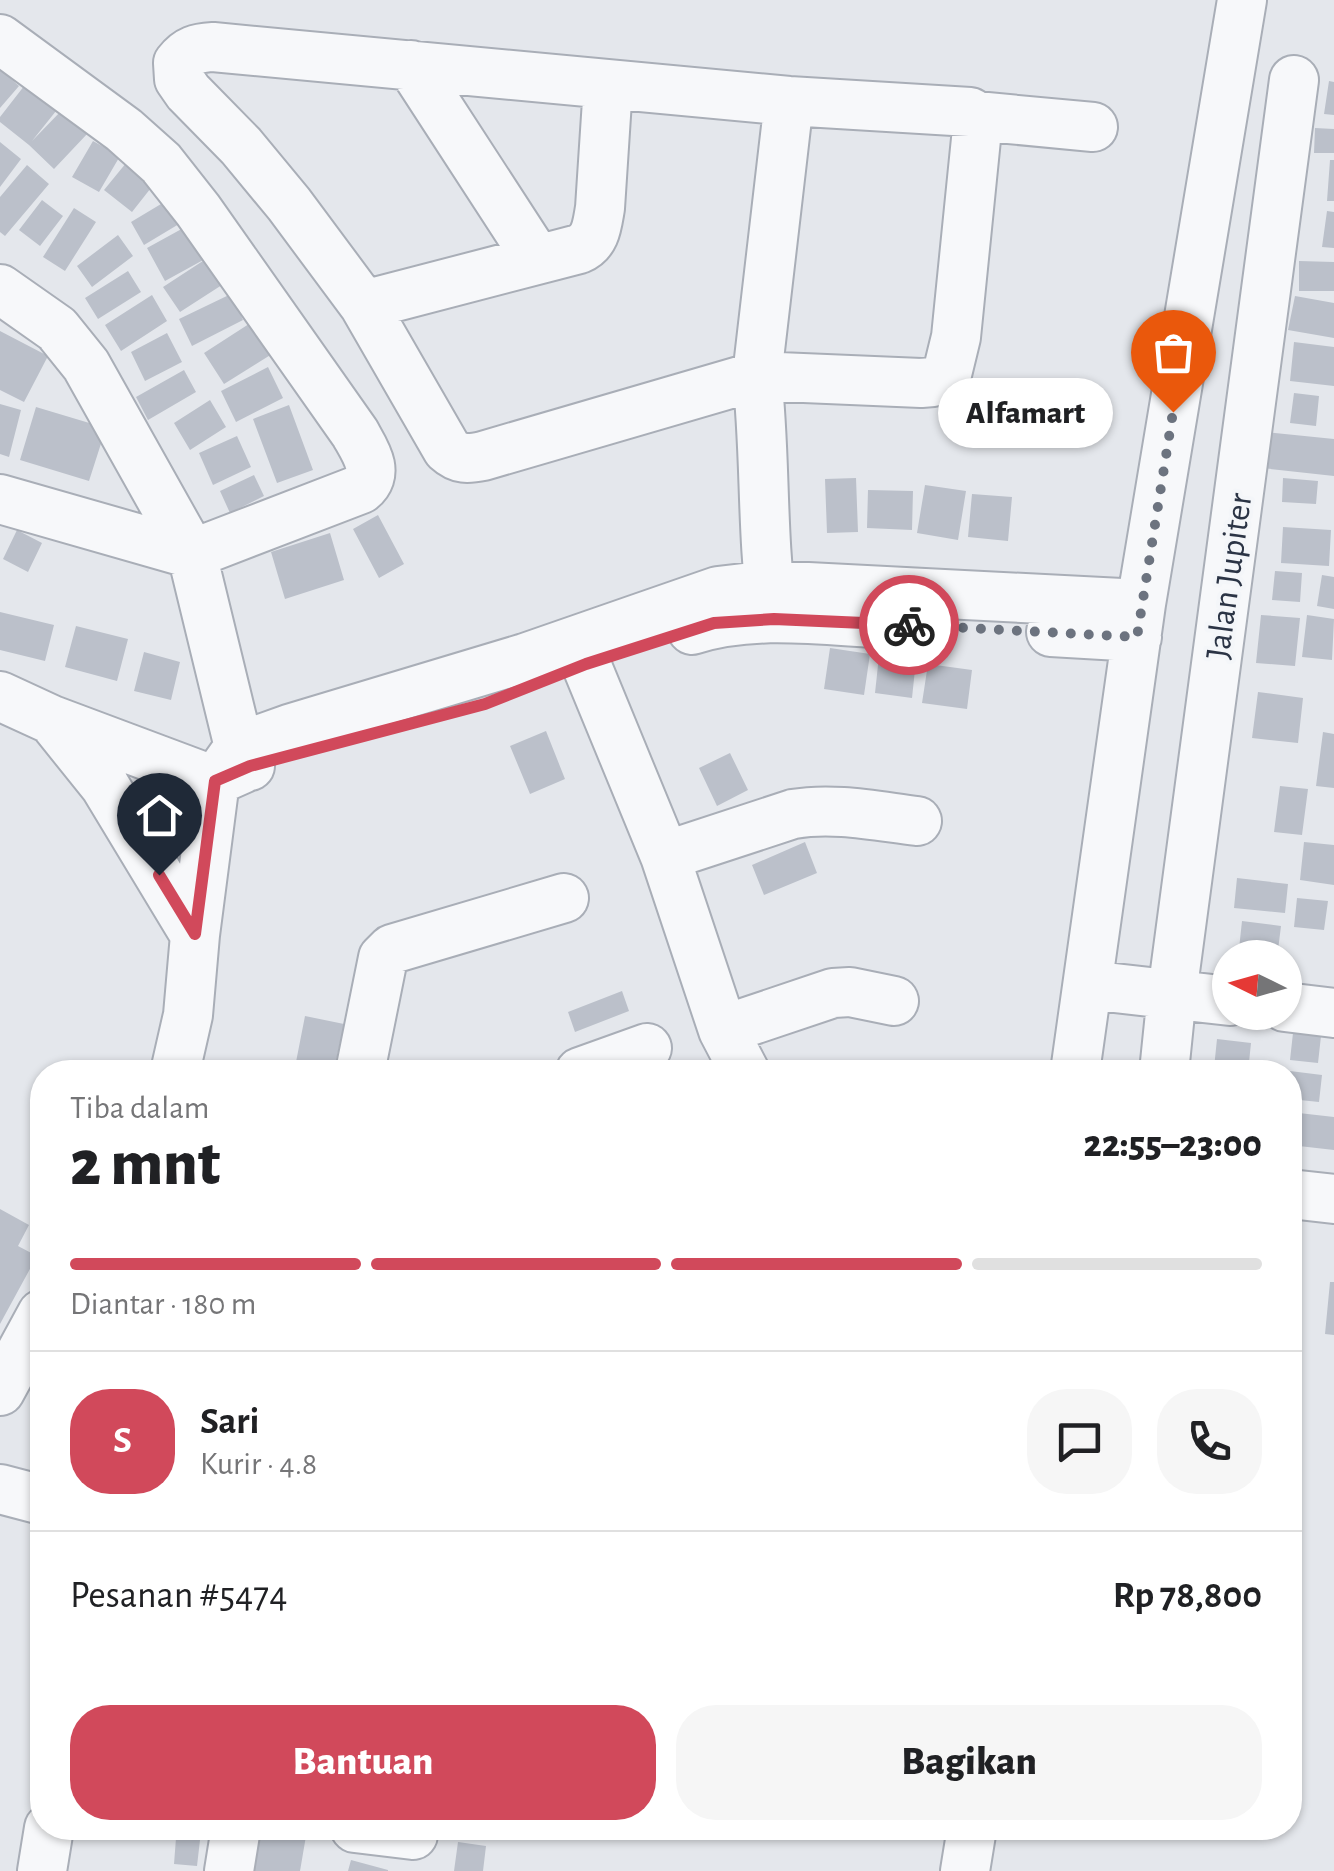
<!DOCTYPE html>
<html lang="id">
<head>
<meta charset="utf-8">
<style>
	:root { --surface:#fff; --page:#f6f6f6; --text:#202124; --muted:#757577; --line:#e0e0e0; --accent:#d1495b }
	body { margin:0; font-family:"Alegreya Sans",sans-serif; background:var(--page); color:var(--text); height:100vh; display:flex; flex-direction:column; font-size:38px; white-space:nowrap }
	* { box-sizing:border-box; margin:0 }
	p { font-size:32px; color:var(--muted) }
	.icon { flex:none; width:55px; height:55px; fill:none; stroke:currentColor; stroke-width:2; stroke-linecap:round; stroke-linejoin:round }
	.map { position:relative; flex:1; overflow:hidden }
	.panel { position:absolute; left:30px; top:1060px; width:1272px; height:780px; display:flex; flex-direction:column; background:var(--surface); border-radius:40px; box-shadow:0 2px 8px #0004 }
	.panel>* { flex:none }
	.needle { width:65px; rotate:275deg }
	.fabs { position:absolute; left:1212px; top:940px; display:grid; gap:20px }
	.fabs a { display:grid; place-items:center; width:90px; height:90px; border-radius:50%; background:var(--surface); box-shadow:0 2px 8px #0004; font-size:50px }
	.pin { position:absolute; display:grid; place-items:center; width:85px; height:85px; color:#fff; margin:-102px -42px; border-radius:50% 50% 50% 0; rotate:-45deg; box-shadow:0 0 10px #0007 }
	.pin .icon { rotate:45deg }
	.courier { position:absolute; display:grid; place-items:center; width:100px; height:100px; margin:-50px; border:8px solid #d1495b; border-radius:50%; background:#fff; color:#222; box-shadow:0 2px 12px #0007 }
	.bubble { position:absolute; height:70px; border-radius:35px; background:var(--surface); box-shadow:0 2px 8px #0004; font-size:32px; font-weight:800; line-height:70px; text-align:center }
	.head em { font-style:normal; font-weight:800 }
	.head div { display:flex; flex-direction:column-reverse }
	.head { display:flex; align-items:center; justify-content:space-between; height:170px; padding:0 40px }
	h1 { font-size:65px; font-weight:800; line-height:75px }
	.bar { display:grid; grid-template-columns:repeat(4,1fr); gap:15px 10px; align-content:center; height:120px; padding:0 40px }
	.bar i { height:12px; border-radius:8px; background:var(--line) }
	.bar .current { background:var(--accent) }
	.bar p { grid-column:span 4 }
	.line { display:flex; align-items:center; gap:25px; padding:0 40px; border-top:2px solid var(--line) }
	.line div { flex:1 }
	.round { display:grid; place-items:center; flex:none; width:105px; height:105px; border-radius:40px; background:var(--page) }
	.action { display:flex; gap:20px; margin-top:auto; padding:20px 40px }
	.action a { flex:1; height:115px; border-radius:40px; background:var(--accent); color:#fff; font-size:40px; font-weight:800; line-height:115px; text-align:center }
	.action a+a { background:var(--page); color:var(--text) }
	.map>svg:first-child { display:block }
	.building { fill:#bbc0ca }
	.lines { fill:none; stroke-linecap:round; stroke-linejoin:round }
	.minor-casing { stroke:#a9aeb7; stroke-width:52 }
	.minor { stroke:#f7f8fa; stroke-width:48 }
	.done { stroke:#6c737f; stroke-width:10; stroke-dasharray:0 18 }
	.route { stroke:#d1495b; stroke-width:12 }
	.labels { text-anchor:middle; stroke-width:8; stroke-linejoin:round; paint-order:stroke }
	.street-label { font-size:35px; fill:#2b3445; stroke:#f4f6f9 }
</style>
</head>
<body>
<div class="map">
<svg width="1334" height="1871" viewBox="0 0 1334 1871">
	<rect width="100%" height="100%" fill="#e4e7ec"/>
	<!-- building -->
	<path class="building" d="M0,69l19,17 -19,22z
		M28,81l32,25 -28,35 31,-32 25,24 -34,36 -25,-24 -29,-23v-5z
		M1329,81l5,1v33l-10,-1z
		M1315,128l19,1v24h-20z
		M93,141l27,15 -21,36 -27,-15z
		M0,142l21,17 -21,28z
		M131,157l27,22 -26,33 -28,-22z
		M1330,160h4v41h-7z
		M27,165l22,19 -44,52 -5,-4v-35z
		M176,195l13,23 -45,27 -13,-23z
		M42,200l21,16 -23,30 -21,-16z
		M74,208l22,14 -31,49 -22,-14z
		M1327,211l7,1v36l-12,-1z
		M187,226l18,33 -40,22 -18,-33z
		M118,235l15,21 -41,31 -15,-21z
		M209,257l16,26 -45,29 -17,-25z
		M1299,261l35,1v29h-35z
		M128,271l13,21 -43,27 -13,-21z
		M231,294l12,26 -51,26 -13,-27z
		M152,295l15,26 -46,30 -16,-26z
		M1295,296l39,7v35l-46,-8z
		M252,322l20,32 -48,30 -20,-31z
		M0,331l48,25 -24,46 -24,-12z
		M167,333l15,29 -37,19 -14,-29z
		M1294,342l40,5v39l-44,-5z
		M268,367l15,31 -47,24 -15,-31z
		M184,370l12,22 -48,28 -12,-23z
		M1294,393l25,3 -3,30 -26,-3z
		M210,400l16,27 -36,23 -16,-27z
		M0,404l21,6 -12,47 -9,-3z
		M289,405l24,65 -36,13 -24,-64z
		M36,407l70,21 -17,53 -69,-21z
		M1266,432l68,7v37l-72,-8z
		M237,436l14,31 -38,18 -14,-32z
		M254,475l10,21 -34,17 -10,-22z
		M856,478l2,54 -31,1 -2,-54z
		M1283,478l35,3 -2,23 -34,-2z
		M925,485l41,6 -8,49 -41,-7z
		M868,490l45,1 -1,39 -45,-2z
		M972,494l40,3 -4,44 -40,-4z
		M378,515l26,49 -25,14 -26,-49z
		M1283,527l48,3 -2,36 -48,-3z
		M17,530l25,13 -14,29 -25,-13z
		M330,533l14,47 -59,19 -14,-47z
		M1275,571l27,2 -2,29 -28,-2z
		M1322,575l12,2v32l-17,-3z
		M0,612l54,13 -9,36 -45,-11z
		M1261,615l39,3 -5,48 -39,-3z
		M1307,615l27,4 -2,41 -30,-3z
		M76,626l52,13 -11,42 -52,-14z
		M830,648l40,6 -6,41 -40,-6z
		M144,652l36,10 -9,38 -37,-9z
		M879,656l37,4 -4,38 -37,-5z
		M928,664l44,6 -5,39 -45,-6z
		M1258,692l45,6 -5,45 -46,-5z
		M546,731l19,48 -35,15 -20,-48z
		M1323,732l11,2v54l-18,-2z
		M730,753l18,37 -31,16 -18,-38z
		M1280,786l28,3 -6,46 -28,-3z
		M805,842l12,31 -53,22 -12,-30z
		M1304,842l30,3v40l-34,-5z
		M1237,878l51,6 -3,29 -51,-5z
		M1297,898l31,3 -4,29 -30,-3z
		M1242,921l39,5 -4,32h-39z
		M622,991l7,20 -54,21 -7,-20z
		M305,1016l39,8 -10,46 -38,-8z
		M1294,1024l28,3 -4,36 -28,-3z
		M1217,1039l34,4 -3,29 -34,-4z
		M1290,1071l32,4 -3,27 -29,-3z
		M1290,1112l44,5v33l-44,-5z
		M0,1209l29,16 -11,21 19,10 -37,68z
		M1330,1282h4v53l-9,-1z
		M259,1828l47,8 -6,35h-48z
		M176,1838l24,2 -3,26 -23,-2z
		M458,1842l28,4 -3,25h-29z
		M351,1860l37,10v1h-40z"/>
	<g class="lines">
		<!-- minor casing -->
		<g class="minor-casing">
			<path id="minor" d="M0,39l124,91 37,33 37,47 157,223c10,18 26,40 6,56l-169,65 -192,-55
				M213,47l576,54 181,11 6,4 1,13 -21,208 -9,37 -14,8 -12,1 -164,-7 -274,80c-15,3 -24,4 -36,-7l-83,-144 -75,-101 -48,-58 -53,-54 -9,-13 -1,-16c10,-13 19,-15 35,-16z
				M411,65l126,194
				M976,116l117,11
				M0,289l57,40 29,36 106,189 47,193 11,19
				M364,305l215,-56c17,-7 18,-24 21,-41l8,-123
				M773,615c-12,-79 -7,-160 -16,-239l32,-275
				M692,630c62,-20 133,-9 197,-6
				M1051,632l86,5
				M586,664l79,192 58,174 22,42
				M0,696l52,24 53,66 90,149
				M52,720l163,61 27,-12
				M665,856l128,-42c41,-7 83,2 124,7
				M1088,985l142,16
				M1285,1007l49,6
				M723,1030l110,-37 17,-1 44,9
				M175,1072l13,-57 7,-80 20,-154 24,-34 50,-18 236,-71 193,-67 51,-6 372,19
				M360,1072l23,-114 9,-9 172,-51
				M580,1072l67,-24
				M1075,1072l66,-468 101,-604
				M1164,1072l8,-78 122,-914
				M1290,1194l44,5
				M0,1391l42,-77
				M0,1489l42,11
				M355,1828l58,7
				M42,1871l7,-43
				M229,1871l7,-43
				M965,1871l7,-43"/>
		</g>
		<!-- minor -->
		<use href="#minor" class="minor"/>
	</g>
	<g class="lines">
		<!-- done -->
		<path class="done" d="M909,625l228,12 36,-225"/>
		<!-- route -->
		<path class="route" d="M159,875l36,59 20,-153 35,-15 235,-62 101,-40 128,-41 60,-4 135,6"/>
	</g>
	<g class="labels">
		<!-- street labels -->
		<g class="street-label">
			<text transform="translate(1228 576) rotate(-82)" y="12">Jalan Jupiter</text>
		</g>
	</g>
</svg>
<div class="fabs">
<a><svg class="needle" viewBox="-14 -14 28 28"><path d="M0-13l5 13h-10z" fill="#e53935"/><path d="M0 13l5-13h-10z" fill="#757577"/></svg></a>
</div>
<div class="pin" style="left:1173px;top:412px;background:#ea580c"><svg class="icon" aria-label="bag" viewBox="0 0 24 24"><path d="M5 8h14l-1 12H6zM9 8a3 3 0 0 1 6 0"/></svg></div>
<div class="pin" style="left:159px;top:875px;background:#1f2937"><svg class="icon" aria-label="home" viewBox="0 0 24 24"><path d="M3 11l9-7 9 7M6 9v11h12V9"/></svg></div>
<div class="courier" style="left:909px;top:625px"><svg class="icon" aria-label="bike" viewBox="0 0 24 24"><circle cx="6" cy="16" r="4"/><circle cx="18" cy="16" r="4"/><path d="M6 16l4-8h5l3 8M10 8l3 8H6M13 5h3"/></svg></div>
<div class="bubble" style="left:938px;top:378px;width:175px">Alfamart</div>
<section class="panel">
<div class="head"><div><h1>2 mnt</h1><p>Tiba dalam</p></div><em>22:55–23:00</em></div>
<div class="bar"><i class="current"></i><i class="current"></i><i class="current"></i><i></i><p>Diantar · 180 m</p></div>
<div class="line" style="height:180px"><b class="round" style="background:var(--accent);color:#fff">S</b><div><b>Sari</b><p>Kurir · 4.8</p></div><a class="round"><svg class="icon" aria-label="chat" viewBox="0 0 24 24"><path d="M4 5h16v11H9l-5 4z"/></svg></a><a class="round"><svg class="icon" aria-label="phone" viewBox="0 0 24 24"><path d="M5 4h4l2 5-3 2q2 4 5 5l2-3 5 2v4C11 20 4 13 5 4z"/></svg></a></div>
<div class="line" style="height:130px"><div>Pesanan #5474</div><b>Rp 78,800</b></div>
<div class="action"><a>Bantuan</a><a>Bagikan</a></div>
</section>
</div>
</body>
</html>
